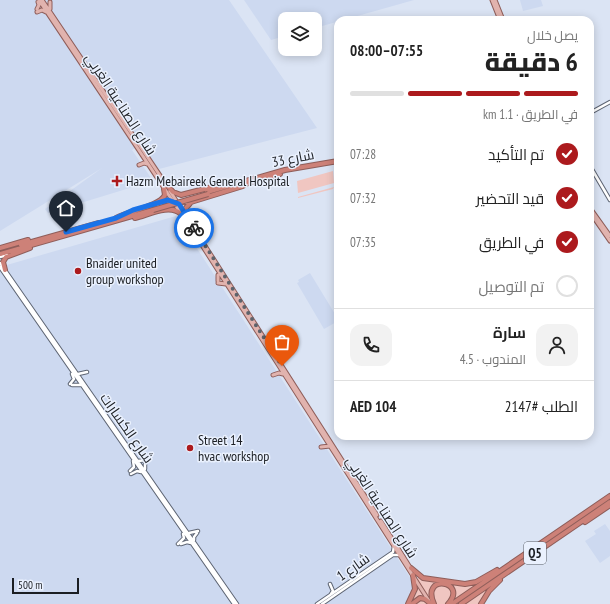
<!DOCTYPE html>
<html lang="ar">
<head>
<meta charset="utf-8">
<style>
	:root { --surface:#fff; --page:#f2f2f2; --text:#222; --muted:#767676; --line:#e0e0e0; --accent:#ac1a1d }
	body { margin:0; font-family:"PT Sans Narrow",Cairo,sans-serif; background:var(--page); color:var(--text); direction:rtl; height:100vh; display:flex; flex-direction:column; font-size:15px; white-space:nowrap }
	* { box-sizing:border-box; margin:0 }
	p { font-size:13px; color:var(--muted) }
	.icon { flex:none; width:22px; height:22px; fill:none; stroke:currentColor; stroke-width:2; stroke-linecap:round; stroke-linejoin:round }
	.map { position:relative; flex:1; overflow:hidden; direction:ltr }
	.side { position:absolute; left:334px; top:16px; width:260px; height:424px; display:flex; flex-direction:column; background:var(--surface); border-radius:12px; box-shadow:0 2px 10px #0003; direction:rtl }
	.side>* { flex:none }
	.controls { position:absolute; left:278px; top:12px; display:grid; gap:8px }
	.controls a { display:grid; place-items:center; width:44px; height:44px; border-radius:8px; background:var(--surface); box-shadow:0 2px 10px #0003; font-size:20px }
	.scale { position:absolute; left:12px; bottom:10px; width:67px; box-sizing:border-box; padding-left:4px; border:2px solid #1b1e23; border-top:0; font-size:11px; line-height:14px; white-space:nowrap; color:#1b1e23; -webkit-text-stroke:3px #eaf1fe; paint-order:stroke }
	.pin { position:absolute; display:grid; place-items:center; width:34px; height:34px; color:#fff; margin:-41px -17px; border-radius:50% 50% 50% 0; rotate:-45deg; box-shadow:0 0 4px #0007 }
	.pin .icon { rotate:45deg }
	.courier { position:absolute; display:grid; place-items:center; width:40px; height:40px; margin:-20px; border:3px solid #1a73e8; border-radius:50%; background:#fff; color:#222; box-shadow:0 1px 5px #0007 }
	.summary em { font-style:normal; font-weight:800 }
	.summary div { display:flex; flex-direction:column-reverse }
	.summary { display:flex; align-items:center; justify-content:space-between; height:68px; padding:0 16px }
	h1 { font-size:26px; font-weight:800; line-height:30px }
	.bar { display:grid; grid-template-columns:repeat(4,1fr); gap:6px 4px; align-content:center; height:48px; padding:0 16px }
	.bar i { height:5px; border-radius:3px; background:var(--line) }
	.bar .current { background:var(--accent) }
	.bar p { grid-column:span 4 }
	.line { display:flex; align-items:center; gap:10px; padding:0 16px; border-top:1px solid var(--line) }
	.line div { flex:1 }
	.round { display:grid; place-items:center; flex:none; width:42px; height:42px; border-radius:12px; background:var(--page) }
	ol { padding:0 16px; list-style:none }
	li { display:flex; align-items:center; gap:12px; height:44px }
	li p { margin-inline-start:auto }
	li .icon { padding:4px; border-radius:50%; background:var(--accent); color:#fff; stroke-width:4 }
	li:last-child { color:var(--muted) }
	li i { width:22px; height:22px; border:2px solid var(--line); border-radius:50% }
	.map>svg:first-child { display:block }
	.built { fill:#cdd9f0 }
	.green { fill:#f0c6c1 }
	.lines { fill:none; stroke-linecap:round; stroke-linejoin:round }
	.secondary-casing { stroke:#5e6573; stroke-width:4.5 }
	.primary-casing { stroke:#8f5e5a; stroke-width:5 }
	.highway-casing { stroke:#8f5e5a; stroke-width:6 }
	.secondary { stroke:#fff; stroke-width:2.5 }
	.primary { stroke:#e1b3ae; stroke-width:3 }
	.highway { stroke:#cd8178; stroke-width:4 }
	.highway-bridge-casing { stroke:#8f5e5a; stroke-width:6; stroke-linecap:butt }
	.highway-bridge { stroke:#cd8178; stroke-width:4 }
	.done { stroke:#5e636c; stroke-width:4; stroke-dasharray:0 7.2 }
	.route { stroke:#1a73e8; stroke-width:5 }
	.poi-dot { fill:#ac1a1d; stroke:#eaf1fe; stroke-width:1.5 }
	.labels { text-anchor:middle; stroke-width:3; stroke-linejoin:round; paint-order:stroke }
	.shield { fill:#eaf1fe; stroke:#595d65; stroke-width:1 }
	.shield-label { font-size:13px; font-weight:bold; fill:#1b1e23 }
	.street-label { font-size:14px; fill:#1b1e23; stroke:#eaf1fe }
	.poi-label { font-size:14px; fill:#1b1e23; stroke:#eaf1fe; text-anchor:start }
</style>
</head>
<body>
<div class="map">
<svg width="610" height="604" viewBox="0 0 610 604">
	<rect width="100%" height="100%" fill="#dbe4f4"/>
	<!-- built -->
	<path class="built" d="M0,0h229l88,128 -158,41 -19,-24 -8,5 19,28 -5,5 -98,30 -3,-4 57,-41 -102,63z
		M244,0h170l-99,28v-9h-30v17l-14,4z
		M520,0h21l2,6 -20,5z
		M176,216l235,363 3,8 -8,17h-406v-337z
		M310,273l28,46v2l-14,8 -27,-46 2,-1 -1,-2z
		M605,524l5,7v25l-10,7 -15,-22 11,-7 -2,-3z"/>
	<!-- green -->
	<path class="green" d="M333,171l1,12 -36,10 -1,-12z
		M334,187l-1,2 -35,9v-1z
		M419,577l25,4 33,1 11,7 -9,15h-69l7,-12 -1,-11z"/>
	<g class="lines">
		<!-- secondary casing -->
		<g class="secondary-casing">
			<path id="secondary" d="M590,113l20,-11
				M590,166l20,34
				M0,257l7,-2
				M0,263l237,341
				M0,267l234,337
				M78,374l9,-2
				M70,384l4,-5 -2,-5
				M72,385h9
				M138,461l9,-1
				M145,469v-5
				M130,471l4,-4 -1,-6
				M131,474l6,-3 4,1
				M189,533l9,-2
				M194,540v-3l3,-4
				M178,544l6,-6 -1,-4
				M181,544l6,-2 4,1
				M330,584l3,7 -2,3
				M317,604l76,-52 1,-6
				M322,604l71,-49h6"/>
		</g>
		<!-- primary casing -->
		<g class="primary-casing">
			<path id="primary" d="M39,0l161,242 229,359
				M42,0l123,183
				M492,0l8,20
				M495,0l8,20
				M37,9l2,-4 -1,-3
				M50,9v-7
				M37,12l5,-2 4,2
				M139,165l5,-2 3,1
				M170,191l207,324
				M159,202l13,-1
				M179,203l12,-1
				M590,208l20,28
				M590,212l20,29
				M218,281v-6
				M218,283l8,1
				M273,375l6,-2 4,1
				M321,447l9,-1
				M381,521l30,48"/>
		</g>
		<!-- highway casing -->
		<g class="highway-casing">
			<path id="highway" d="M164,182l9,10 8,3 39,-10
				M241,185l39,-11
				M207,192l78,-22 53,-9
				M187,217l-1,-9 5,-6 52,-16
				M116,218c12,-7 44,-12 49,-23l-1,-6
				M135,218c13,-3 35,-15 46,-4
				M21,245l78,-22
				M0,248l28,-8
				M0,254l153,-44
				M5,270l-2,-8 3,-5 24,-9
				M585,522l25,-17
				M411,568l12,10 42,6 11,-2 21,-12
				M408,604l7,-15 -2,-14
				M412,604l8,-6 5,1 6,5
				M434,604c-14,-31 35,-23 14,0
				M452,604l158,-108
				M461,604l149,-102
				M481,604l8,-13 11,-11"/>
		</g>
		<!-- secondary -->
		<use href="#secondary" class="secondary"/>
		<!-- primary -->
		<use href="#primary" class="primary"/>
		<!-- highway -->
		<use href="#highway" class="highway"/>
		<!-- highway-bridge casing -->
		<g class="highway-bridge-casing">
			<path id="highway-bridge" d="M153,210l55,-16"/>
		</g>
		<!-- highway-bridge -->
		<use href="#highway-bridge" class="highway-bridge"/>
	</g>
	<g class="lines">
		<!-- done -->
		<path class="done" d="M194,228l88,138"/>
		<!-- route -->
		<path class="route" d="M66,232l50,-14 17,-8 35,-10 11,4 15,24"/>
	</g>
	<!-- markers -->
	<g class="poi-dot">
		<path d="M115 175h4v4h4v4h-4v4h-4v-4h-4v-4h4z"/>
		<circle cx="78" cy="271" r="4"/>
		<circle cx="190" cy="448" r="4"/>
	</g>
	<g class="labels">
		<!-- shield labels -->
		<rect class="shield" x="524" y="542" width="22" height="22" rx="3"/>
		<g class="shield-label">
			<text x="535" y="558">Q5</text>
		</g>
		<!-- street labels -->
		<g class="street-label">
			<text transform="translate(121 104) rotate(57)" y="5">شارع الصناعية الغربي</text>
			<text transform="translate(293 158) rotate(-11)" y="5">شارع 33</text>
			<text transform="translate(127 428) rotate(55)" y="5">شارع الكسارات</text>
			<text transform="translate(382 507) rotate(57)" y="5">شارع الصناعية الغربي</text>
			<text transform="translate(353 567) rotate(-35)" y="5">شارع 1</text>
		</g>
		<!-- poi labels -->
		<g class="poi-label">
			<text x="126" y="186">Hazm Mebaireek General Hospital</text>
			<text x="86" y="268">Bnaider united<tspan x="86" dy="16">group workshop</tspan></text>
			<text x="198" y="445">Street 14<tspan x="198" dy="16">hvac workshop</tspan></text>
		</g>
	</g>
</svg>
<div class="controls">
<a><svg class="icon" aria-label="layers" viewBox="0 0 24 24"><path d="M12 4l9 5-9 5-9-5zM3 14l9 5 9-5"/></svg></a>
</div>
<div class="scale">500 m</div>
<div class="pin" style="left:282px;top:366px;background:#ea580c"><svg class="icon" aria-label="bag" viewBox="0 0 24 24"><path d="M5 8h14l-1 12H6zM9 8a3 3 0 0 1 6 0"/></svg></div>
<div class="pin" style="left:66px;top:232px;background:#1f2937"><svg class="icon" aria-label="home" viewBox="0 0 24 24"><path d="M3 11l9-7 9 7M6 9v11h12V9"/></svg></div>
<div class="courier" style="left:194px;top:228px"><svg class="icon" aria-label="bike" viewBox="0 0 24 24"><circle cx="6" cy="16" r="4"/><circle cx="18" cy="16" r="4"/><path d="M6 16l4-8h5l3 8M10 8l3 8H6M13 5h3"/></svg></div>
<section class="side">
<div class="summary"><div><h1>6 دقيقة</h1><p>يصل خلال</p></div><em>07:55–08:00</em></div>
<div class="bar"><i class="current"></i><i class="current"></i><i class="current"></i><i></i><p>في الطريق · 1.1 km</p></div>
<ol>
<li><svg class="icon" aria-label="check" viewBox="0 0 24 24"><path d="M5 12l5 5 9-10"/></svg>تم التأكيد<p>07:28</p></li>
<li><svg class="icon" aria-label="check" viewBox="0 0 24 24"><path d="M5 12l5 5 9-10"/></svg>قيد التحضير<p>07:32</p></li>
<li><svg class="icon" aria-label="check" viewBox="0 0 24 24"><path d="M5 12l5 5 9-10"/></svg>في الطريق<p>07:35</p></li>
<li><i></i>تم التوصيل</li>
</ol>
<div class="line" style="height:72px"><a class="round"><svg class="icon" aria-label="person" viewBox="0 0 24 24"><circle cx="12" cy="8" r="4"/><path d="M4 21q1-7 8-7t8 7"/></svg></a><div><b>سارة</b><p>المندوب · 4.5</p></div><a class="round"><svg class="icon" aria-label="phone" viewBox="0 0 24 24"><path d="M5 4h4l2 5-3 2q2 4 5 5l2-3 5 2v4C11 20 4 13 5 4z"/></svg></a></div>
<div class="line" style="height:52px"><div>الطلب #2147</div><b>AED 104</b></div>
</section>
</div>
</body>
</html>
